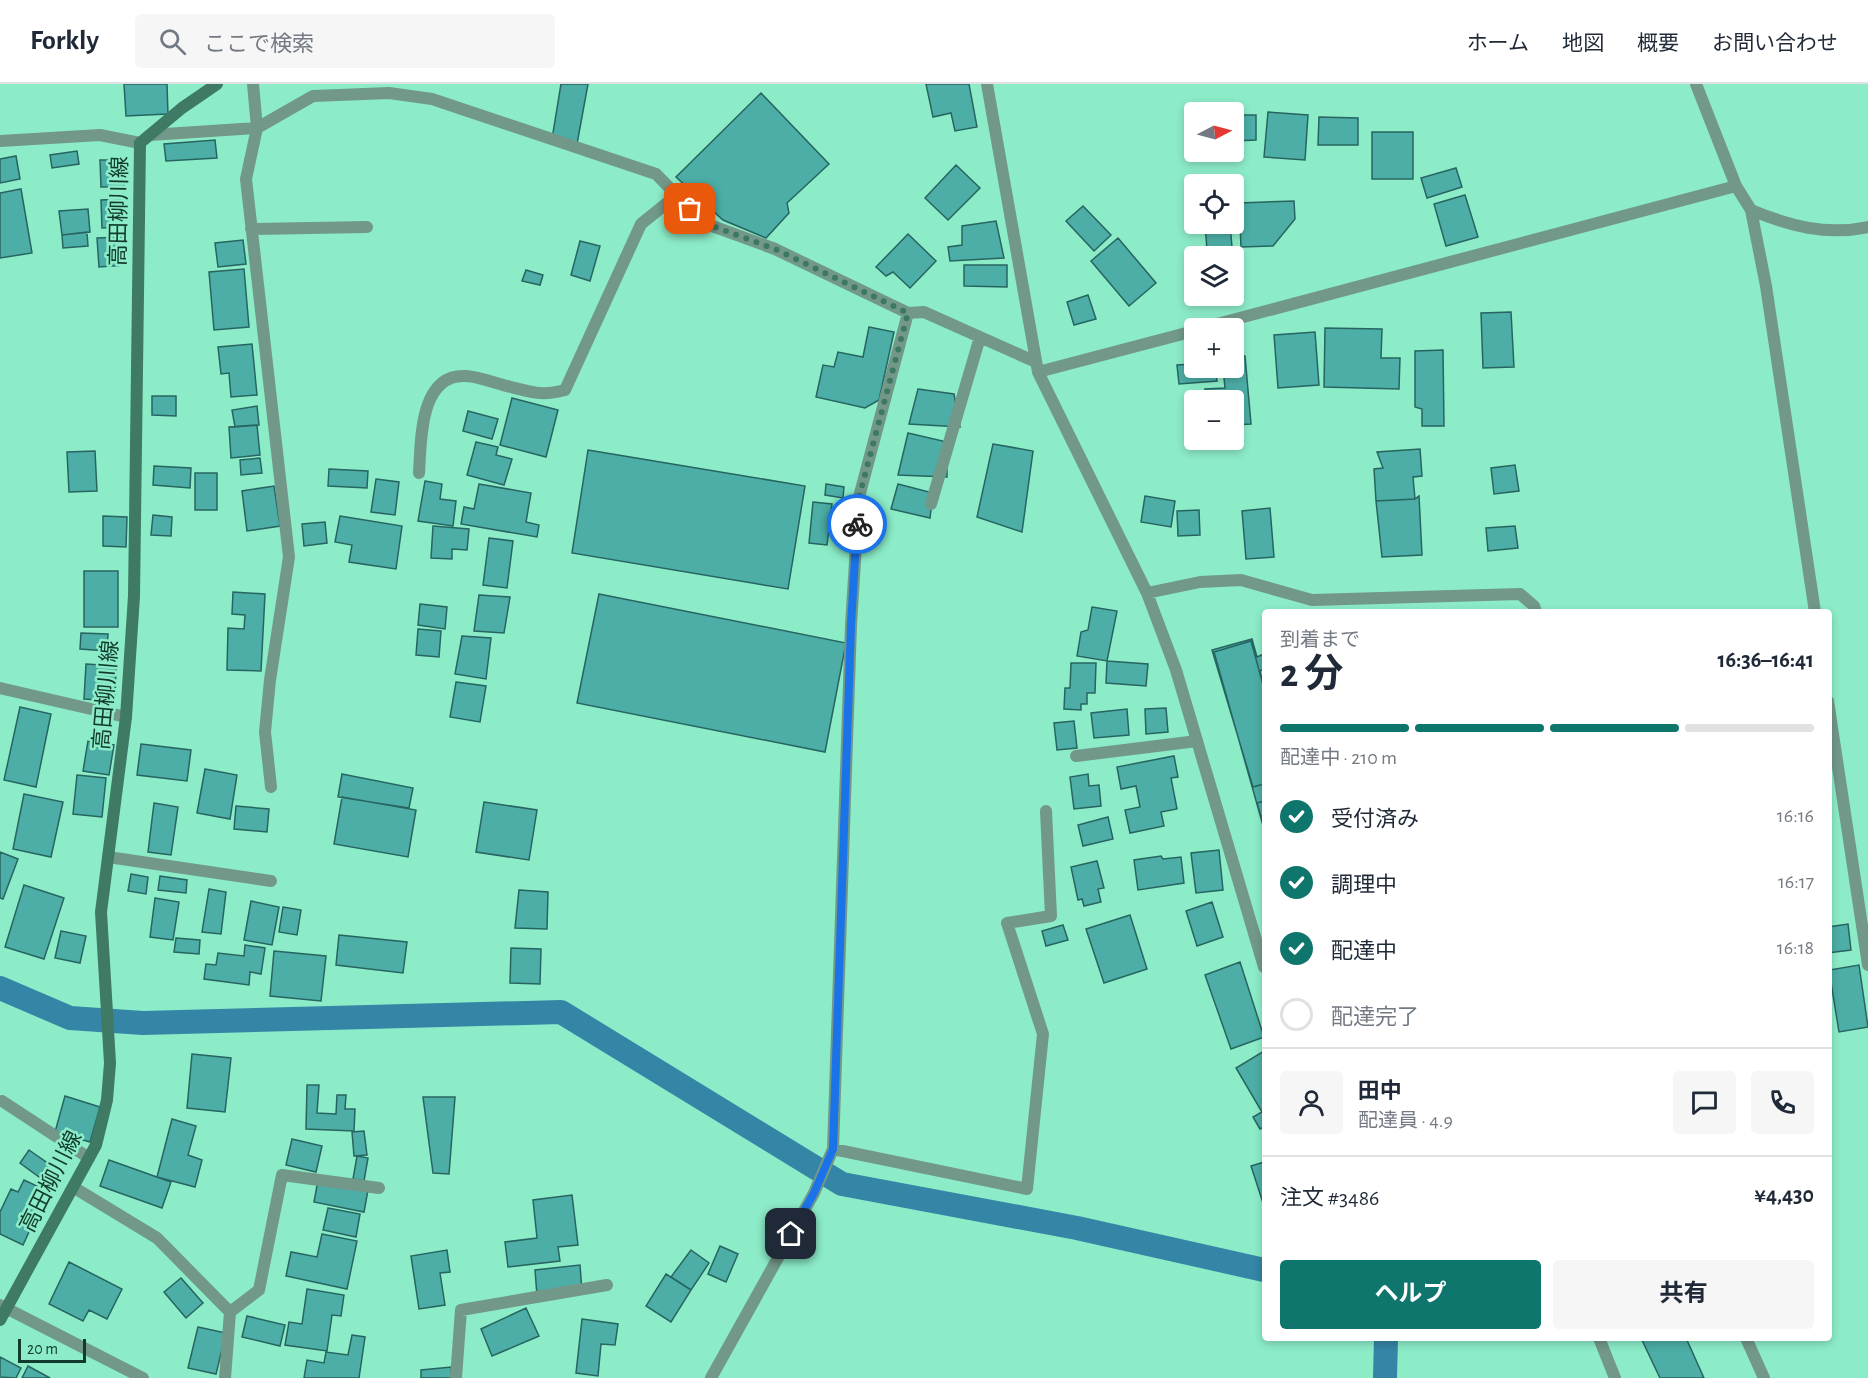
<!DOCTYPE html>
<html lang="ja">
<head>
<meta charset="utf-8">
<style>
	:root { --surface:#fff; --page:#f6f6f7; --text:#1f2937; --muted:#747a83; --line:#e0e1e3; --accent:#0f766e }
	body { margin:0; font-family:"Alegreya Sans","Noto Sans JP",sans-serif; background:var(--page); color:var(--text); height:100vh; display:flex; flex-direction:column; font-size:22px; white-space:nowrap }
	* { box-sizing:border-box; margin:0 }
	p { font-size:20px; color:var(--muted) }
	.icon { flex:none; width:33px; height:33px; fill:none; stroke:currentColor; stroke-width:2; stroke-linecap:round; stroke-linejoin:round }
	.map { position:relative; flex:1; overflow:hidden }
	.drawer { position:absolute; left:1262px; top:525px; width:570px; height:732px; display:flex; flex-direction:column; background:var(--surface); border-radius:6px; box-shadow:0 3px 9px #0003 }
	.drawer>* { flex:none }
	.needle { width:39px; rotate:84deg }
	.fabs { position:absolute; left:1184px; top:18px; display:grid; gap:12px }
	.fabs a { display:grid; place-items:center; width:60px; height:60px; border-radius:6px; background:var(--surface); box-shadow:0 3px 9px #0003; font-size:30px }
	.scale { position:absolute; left:18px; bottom:15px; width:68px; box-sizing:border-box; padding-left:6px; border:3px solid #113b2d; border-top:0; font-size:16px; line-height:21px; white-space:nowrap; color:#113b2d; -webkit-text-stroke:4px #8cecc8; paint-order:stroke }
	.pin { position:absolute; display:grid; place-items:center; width:51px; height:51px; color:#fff; margin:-26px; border-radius:12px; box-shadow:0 3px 9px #0006 }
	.courier { position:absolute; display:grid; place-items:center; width:60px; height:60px; margin:-30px; border:4px solid #1a73e8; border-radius:50%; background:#fff; color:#222; box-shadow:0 2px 8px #0007 }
	.overview em { font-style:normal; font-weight:700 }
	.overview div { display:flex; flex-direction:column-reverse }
	.overview { display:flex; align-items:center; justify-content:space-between; height:102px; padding:0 18px }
	h1 { font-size:39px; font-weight:700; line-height:45px }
	.bar { display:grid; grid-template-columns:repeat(4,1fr); gap:9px 6px; align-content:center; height:72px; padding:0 18px }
	.bar i { height:8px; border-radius:4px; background:var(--line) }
	.bar .active { background:var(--accent) }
	.bar p { grid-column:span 4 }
	.line { display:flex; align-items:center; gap:15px; padding:0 18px; border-top:2px solid var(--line) }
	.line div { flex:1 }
	.round { display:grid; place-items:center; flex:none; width:63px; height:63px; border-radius:6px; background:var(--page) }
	ol { padding:0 18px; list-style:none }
	li { display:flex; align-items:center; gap:18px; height:66px }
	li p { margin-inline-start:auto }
	li .icon { padding:6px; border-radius:50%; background:var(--accent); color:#fff; stroke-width:4 }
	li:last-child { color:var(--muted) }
	li i { width:33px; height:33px; border:3px solid var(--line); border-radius:50% }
	.primary-button { display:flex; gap:12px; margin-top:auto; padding:12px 18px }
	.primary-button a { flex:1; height:69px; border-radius:6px; background:var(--accent); color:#fff; font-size:24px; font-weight:700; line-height:69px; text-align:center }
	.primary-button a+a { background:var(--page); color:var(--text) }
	header { display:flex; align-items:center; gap:36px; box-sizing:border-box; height:84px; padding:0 30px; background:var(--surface); border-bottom:2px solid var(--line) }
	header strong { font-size:28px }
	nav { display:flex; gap:33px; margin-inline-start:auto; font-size:21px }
	.search { width:420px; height:54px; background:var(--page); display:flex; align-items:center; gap:15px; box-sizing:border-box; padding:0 21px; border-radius:6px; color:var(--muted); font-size:22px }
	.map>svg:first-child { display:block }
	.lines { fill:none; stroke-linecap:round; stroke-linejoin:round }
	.canal { stroke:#3485a6; stroke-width:24 }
	.building { fill:#4caea6; stroke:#276560; stroke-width:1.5 }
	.service { stroke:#729889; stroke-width:12 }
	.minor { stroke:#729889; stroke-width:12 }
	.secondary { stroke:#3e7a64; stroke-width:12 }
	.done { stroke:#3c7963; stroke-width:6; stroke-dasharray:0 10.8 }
	.route { stroke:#1a73e8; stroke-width:8 }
	.labels { text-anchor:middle; stroke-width:5; stroke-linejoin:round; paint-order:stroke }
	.street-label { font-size:22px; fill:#113b2d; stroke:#8cecc8 }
</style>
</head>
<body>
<header>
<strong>Forkly</strong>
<div class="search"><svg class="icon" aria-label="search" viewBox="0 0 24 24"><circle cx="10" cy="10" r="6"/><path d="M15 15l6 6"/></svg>ここで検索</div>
<nav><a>ホーム</a><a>地図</a><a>概要</a><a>お問い合わせ</a></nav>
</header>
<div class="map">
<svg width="1868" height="1294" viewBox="0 0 1868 1294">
	<rect width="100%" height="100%" fill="#8cecc8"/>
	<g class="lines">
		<!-- canal -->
		<path class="canal" d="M0,904l70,30 73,5 418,-11 281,172 235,44 187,42
			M1385,1294l1,-40"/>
	</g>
	<!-- building -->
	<path class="building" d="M124,0h43l1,30 -42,2z
		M561,0h27l-11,60 -25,-5z
		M926,0h43l8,43 -22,4 -4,-18 -18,4z
		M761,9l68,71 -42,39 2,10 -23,25 -43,-18 -47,-43z
		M1268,28l40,3 -3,45 -41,-3z
		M1233,31h23v25l-22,1v10z
		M1319,33l39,1v27h-40z
		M1372,48h41v47h-41z
		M215,56l2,18 -51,3 -2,-17z
		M77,67l2,13 -27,4 -2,-13z
		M16,72l4,23 -20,4v-24z
		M100,76h23l1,27h-23z
		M956,81l24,23 -32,32 -23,-22z
		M1456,84l6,19 -35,11 -6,-20z
		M21,105l11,64 -32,5v-65z
		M1465,111l13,42 -32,9 -12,-42z
		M122,115l2,28 -22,1 -1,-28z
		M1294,117l1,18 -22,27 -32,1 -2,-44z
		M1083,122l28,29 -17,16 -28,-30z
		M88,125l2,23 -28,3 -3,-24z
		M996,137l8,37 -54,3 -2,-14 14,-2v-19z
		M1205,140h25l2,23 -25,3z
		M87,148l1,14 -25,2 -1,-13z
		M908,150l28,27 -26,27 -17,-16 -7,4 -10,-9z
		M123,153l2,28 -26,2 -2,-29z
		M1118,154l38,45 -27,23 -38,-45z
		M243,156l3,24 -28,3 -3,-24z
		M580,157l20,5 -10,35 -19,-6z
		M964,181h43v22l-43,-1z
		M244,185l5,58 -35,3 -5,-58z
		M526,186l17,5 -3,10 -18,-4z
		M1088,211l8,24 -22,6 -7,-23z
		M1511,228l3,55 -31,1 -2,-55z
		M869,243l25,5 -15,68 -14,8 -49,-11 7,-32 11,2 4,-15 25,5z
		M1325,244l57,1 -1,29h19l-1,31 -75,-2z
		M1315,248l4,53 -41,3 -4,-53z
		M252,260l5,51 -26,2 -2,-24 -8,1 -3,-27z
		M1443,266l1,76h-22v-17l-7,-2v-56z
		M1245,272l6,68 -18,1v-25h-27l-1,-11 20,-1 -2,-20h10v-11z
		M1194,280v4h21l2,13 -38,3 -2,-19z
		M918,305l36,5 6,33 -51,-3z
		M152,312h24v20l-24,-1z
		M512,314l46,12 -12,47 -46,-12z
		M257,322l2,19 -24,2 -3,-17z
		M468,327l30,8 -6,20 -29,-8z
		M257,341l3,30 -29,3 -2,-31z
		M908,349l39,9v35l-49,-2z
		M476,358l22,5 -2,8 16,4 -8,26 -37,-10z
		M993,360l40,7 -11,81 -45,-15z
		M1420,365l2,27 -9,1 2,22 -39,2 -2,-32 9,-1 -6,-16z
		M588,366l217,36 -17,103 -216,-36z
		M95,367l2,40 -28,1 -2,-40z
		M260,374l2,15 -21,2 -1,-15z
		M1515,381l4,26 -25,3 -3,-26z
		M154,382l37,2 -1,20 -37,-3z
		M329,385l39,2 -1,17 -39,-2z
		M195,389h22v37h-22z
		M376,395l23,3 -4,33 -24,-3z
		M425,397l17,3 -2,15 16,2 -3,25 -35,-5z
		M479,400l52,9 -5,29 13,3 -2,12 -76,-13 3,-17 10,2z
		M826,400l18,3 -1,11 -18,-3z
		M898,400l35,9 -3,25 -39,-9z
		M274,402l6,40 -33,5 -5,-40z
		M1145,412l30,5 -4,26 -30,-5z
		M1419,412l3,59 -40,2 -6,-56 39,-2z
		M813,418l19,2 -5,41 -18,-2z
		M1270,424l4,49 -28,2 -4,-48z
		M1199,426l1,25 -22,1 -1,-25z
		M153,431l19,2 -1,19 -20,-1z
		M103,432l24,1 -1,30 -23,-1z
		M340,432l62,10 -6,43 -47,-7 3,-17 -17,-3z
		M325,438l2,21 -23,3 -2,-22z
		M433,442l36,3 -2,21 -15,-1v10l-21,-1z
		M1515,442l3,22 -30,3 -2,-23z
		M489,454l24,3 -6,47 -24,-3z
		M84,487h34v56h-34z
		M233,508l32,2 -4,77 -34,-1 1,-42 16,1 1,-14 -13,-1z
		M599,510l247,49 -21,109 -248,-49z
		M479,511l31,2 -6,36 -30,-2z
		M420,520l27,3 -2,22 -27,-4z
		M1092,523l25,4 -10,50 -30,-5 4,-24 7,-2z
		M418,545l23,2 -2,26 -23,-2z
		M81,549l27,1 -1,17 -27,-2z
		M462,552l29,2 -5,41 -31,-5z
		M1252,555l5,18 7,-3v15l-4,2 4,17v96l-11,3 -41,-137z
		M1251,557l13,47v141l-50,-177z
		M1107,577l41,3 -2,22 -40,-3z
		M1071,579h25l-1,30h-8v11h-6v6l-17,-1 1,-21h5z
		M86,580l30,2 -1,35 -31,-2z
		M456,598l30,4 -6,36 -30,-5z
		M20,623l31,7 -15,73 -32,-7z
		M1166,624l2,24 -22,2 -1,-25z
		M1127,625l2,26 -35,3 -3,-25z
		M1074,637l3,27 -20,2 -3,-27z
		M88,657l26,4 -5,30 -26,-4z
		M141,660l50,6 -4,31 -50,-6z
		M1174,672l4,21 -7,1 6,31 -16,3 3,14 -34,7 -5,-23 15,-3 -4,-21 -15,3 -4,-22z
		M205,685l32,6 -7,44 -33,-6z
		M342,690l71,14 -4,20 -71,-11z
		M1088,690l1,12 10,-1 2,21 -27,3 -4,-32z
		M77,691l29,3 -4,39 -29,-3z
		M24,710l39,8 -12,55 -38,-8z
		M342,713l74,13 -8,47 -74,-13z
		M1264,717v26l-7,-24z
		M484,718l53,8 -8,50 -53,-8z
		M154,719l24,4 -7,48 -23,-3z
		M236,722l33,3 -2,23 -33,-3z
		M1108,733l5,22 -30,7 -5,-21z
		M1219,766l4,40 -27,3 -5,-40z
		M0,768l18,7 -15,40 -3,-1z
		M1161,772l2,3 18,-2 3,26 -46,7 -4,-30z
		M1097,777l7,27 -6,1 3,13 -17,4 -2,-7 -4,1 -7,-33z
		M131,790l17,3 -2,17 -18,-3z
		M160,792l27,4 -1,13 -28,-3z
		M24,801l40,13 -20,61 -39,-12z
		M209,805l17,3 -5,42 -19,-2z
		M519,806l29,2 -1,37 -32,-1z
		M155,814l24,4 -6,38 -23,-3z
		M251,817l28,6 -7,38 -28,-5z
		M1212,818l11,35 -26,9 -11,-35z
		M283,823l18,3 -4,25 -18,-3z
		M1130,831l17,54 -43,14 -18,-54z
		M1848,840l3,26 -23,3v-26z
		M1063,841l5,15 -22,6 -4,-15z
		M61,847l25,5 -6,27 -25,-5z
		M339,851l68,7 -4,31 -67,-8z
		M176,854l24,2 -1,14 -25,-2z
		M245,861l20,3 -4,26 -11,-2 -1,13 -45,-6 2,-15 10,1 2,-12 26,3z
		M511,864l30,1 -1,35 -30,-1z
		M274,867l52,5 -5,45 -51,-5z
		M1240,878l24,75 -33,12 -26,-74z
		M1859,881l9,62 -29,5 -10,-62z
		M1264,967v76l-4,2 -7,-12 9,-5 -26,-44z
		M192,970l39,4 -6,54 -38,-4z
		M307,1001h12l-2,28 19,1 1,-19h9l-1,14h10l-1,22 -48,-2z
		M65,1012l35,11 -10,35 -35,-10z
		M423,1013h32l-6,77 -16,-1z
		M172,1035l24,7 -8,29 14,5 -7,27 -38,-10z
		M364,1047l3,24 -13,1 -2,-24z
		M292,1055l30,7 -6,26 -30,-7z
		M29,1066l20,14 -10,13 -19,-14z
		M357,1072l11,2 -4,23 -11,-2z
		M109,1076l62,22 -9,26 -62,-22z
		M1264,1078v44l-13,-40z
		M24,1096l13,6 -9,19 11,5 -16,35 -23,-11v-22l11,-23 7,3z
		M318,1096l50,10 -4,22 -50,-10z
		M572,1111l6,50 -20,2 2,14 -52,6 -3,-25 32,-4 -4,-38z
		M328,1124l32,6 -4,23 -33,-7z
		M322,1150l35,7 -10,48 -61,-13 5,-24 26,5z
		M720,1162l18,8 -12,28 -18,-8z
		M447,1166l3,22 -10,1 5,32 -26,4 -8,-53z
		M691,1166l18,13 -18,27 -20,-13z
		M69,1178l53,27 -15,30 -18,-9 -6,11 -34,-17z
		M580,1181l2,27 -45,4 -2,-26z
		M666,1190l25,16 -20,32 -25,-16z
		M181,1194l22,25 -17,15 -22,-26z
		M307,1205l37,6 -3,21 -9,-1 -5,36 -42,-6 4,-23 13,2z
		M526,1224l13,28 -47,20 -11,-27z
		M247,1232l38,9 -5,21 -38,-9z
		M582,1235l36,5 -3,21 -14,-1 -3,32 -22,-3z
		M198,1243l28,6 -10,41 -28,-6z
		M352,1251l13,2 -6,41h-55l3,-18 17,3 2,-11 22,3z
		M1641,1254h45l18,40h-44z
		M0,1273l21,11 -5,10 -16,-1z
		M28,1282l22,12h-28z
		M451,1283l1,11h-31v-8z"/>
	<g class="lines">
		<!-- service -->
		<path class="service" d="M1076,672l121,-15"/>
		<!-- minor -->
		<path class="minor" d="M253,0l4,44 -11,51 43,378 -19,123 -5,52 6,55
			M987,0l51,288 109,221 29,77 88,297
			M1696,0l40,102 15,24 15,76 49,326
			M150,51l107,-7 56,-32 76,-3 43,6 224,75 48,49 71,26 133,64 16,-1 112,50
			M0,57l100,-6 40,8
			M1751,126c39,16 75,26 117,17
			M251,145l116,-2
			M1202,244l534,-142
			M1038,288l156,-41
			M419,389c2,-31 0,-100 47,-97 15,1 31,8 45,11 23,6 32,9 54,3l76,-166 36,-29
			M931,420l49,-167
			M1147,509l53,-11 41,-2 71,20 208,-6 14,12 2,6
			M0,604l126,29
			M1828,617l40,264
			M108,773l163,24
			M2,1017l87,57
			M833,1065l194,40 16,-155 -36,-111 44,-7 -5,-105
			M73,1103l84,51 73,74 -5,66
			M0,1221l143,73
			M230,1228l29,-22 23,-115 97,13
			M1599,1254l16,40
			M1746,1254l18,40
			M456,1294l5,-68 146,-25
			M711,1294l103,-185 19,-44 18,-524 8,-128 49,-184"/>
		<!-- secondary -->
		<path class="secondary" d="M0,1236l96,-175 11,-45 3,-37 -9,-151 25,-195 8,-121 6,-453 42,-35 35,-24"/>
	</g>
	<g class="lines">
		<!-- done -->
		<path class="done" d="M690,125l14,14 71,26 133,64 -49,184 -2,27"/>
		<!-- route -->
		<path class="route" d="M791,1150l23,-41 19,-44 18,-524 6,-101"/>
	</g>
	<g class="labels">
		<!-- street labels -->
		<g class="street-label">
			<text transform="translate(118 127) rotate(-89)" y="8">高田柳川線</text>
			<text transform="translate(105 611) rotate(-85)" y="8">高田柳川線</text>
			<text transform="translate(50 1097) rotate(-63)" y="8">高田柳川線</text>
		</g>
	</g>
</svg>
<div class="fabs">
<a><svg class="needle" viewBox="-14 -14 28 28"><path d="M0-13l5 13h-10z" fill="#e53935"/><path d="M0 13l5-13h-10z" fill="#747a83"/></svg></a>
<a><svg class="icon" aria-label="locate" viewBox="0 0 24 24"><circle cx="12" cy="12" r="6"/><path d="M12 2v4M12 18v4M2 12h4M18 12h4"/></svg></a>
<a><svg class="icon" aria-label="layers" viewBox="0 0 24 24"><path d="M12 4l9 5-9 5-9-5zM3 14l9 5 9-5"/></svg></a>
<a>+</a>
<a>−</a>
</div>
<div class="scale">20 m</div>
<div class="pin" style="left:690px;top:125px;background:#ea580c"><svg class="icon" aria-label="bag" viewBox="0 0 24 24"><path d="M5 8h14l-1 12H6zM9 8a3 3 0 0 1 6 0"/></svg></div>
<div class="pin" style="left:791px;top:1150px;background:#1f2937"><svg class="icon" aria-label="home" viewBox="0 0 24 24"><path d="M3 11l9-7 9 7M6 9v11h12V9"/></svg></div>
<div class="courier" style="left:857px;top:440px"><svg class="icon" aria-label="bike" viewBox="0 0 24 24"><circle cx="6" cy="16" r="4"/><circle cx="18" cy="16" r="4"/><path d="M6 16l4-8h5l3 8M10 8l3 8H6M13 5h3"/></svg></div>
<section class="drawer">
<div class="overview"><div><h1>2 分</h1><p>到着まで</p></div><em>16:36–16:41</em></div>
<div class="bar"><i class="active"></i><i class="active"></i><i class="active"></i><i></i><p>配達中 · 210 m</p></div>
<ol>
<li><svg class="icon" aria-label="check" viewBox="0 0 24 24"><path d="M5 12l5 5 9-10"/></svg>受付済み<p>16:16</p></li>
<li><svg class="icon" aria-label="check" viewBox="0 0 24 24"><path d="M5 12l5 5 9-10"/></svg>調理中<p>16:17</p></li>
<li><svg class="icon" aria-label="check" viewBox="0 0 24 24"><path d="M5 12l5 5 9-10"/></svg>配達中<p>16:18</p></li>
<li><i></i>配達完了</li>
</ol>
<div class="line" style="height:108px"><a class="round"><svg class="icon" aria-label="person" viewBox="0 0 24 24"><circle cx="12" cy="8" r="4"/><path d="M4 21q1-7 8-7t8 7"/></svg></a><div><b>田中</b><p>配達員 · 4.9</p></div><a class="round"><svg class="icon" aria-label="chat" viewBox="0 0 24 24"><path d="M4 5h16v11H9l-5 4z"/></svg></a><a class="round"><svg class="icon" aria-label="phone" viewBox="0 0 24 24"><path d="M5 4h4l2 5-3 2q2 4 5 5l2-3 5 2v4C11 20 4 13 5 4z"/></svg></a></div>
<div class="line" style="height:78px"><div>注文 #3486</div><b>¥4,430</b></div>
<div class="primary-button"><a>ヘルプ</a><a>共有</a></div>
</section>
</div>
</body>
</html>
